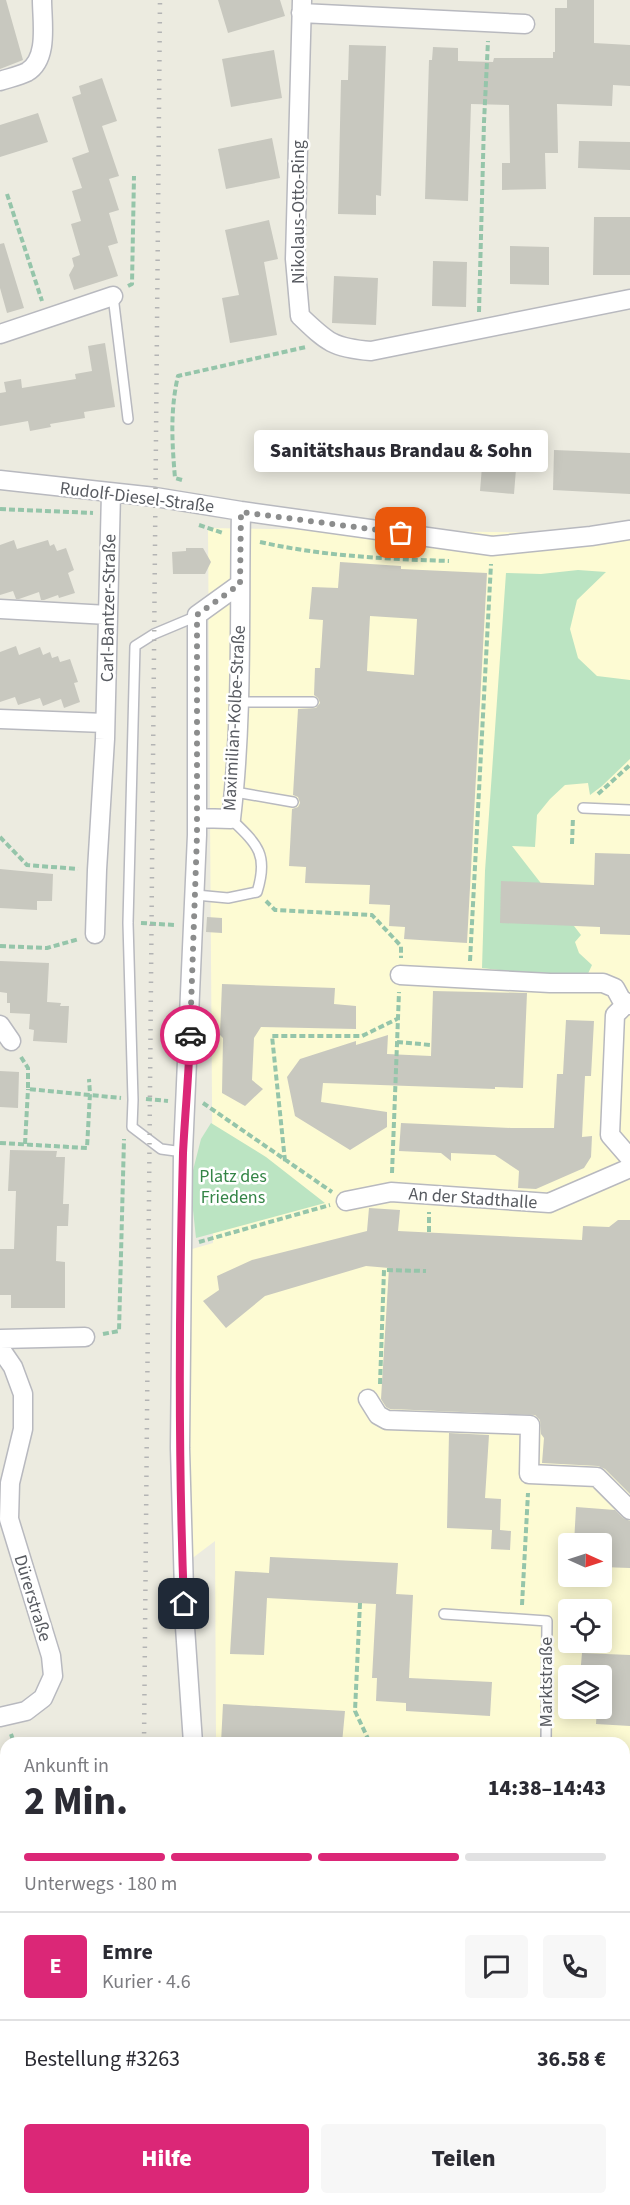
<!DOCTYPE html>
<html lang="de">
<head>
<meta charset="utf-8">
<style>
	:root { --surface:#fff; --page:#f7f7f7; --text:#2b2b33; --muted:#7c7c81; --line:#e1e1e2; --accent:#db2777 }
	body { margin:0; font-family:"Source Sans 3",sans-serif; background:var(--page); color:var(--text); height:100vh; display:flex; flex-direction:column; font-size:22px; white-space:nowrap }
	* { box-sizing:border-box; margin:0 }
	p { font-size:20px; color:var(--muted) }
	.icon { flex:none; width:33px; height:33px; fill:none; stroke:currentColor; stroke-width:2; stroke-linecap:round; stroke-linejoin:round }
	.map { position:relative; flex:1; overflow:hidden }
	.side { position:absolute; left:0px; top:1737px; width:630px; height:468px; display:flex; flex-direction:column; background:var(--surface); border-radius:18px 18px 0 0; box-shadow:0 3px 15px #0003 }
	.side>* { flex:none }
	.needle { width:39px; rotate:93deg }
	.controls { position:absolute; left:558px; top:1533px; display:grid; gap:12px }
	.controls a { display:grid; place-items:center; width:54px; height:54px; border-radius:6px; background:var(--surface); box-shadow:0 3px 15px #0003; font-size:30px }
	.pin { position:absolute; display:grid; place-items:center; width:51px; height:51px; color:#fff; margin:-26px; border-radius:12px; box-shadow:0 3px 9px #0006 }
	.courier { position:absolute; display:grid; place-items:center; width:60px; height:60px; margin:-30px; border:4px solid #db2777; border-radius:50%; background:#fff; color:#222; box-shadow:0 2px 8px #0007 }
	.bubble { position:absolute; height:42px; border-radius:6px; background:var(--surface); box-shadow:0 3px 15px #0003; font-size:20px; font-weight:800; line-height:42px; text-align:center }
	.summary em { font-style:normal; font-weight:800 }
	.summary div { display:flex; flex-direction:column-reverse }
	.summary { display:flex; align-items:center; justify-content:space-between; height:102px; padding:0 24px }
	h1 { font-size:39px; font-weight:800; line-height:45px }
	.bar { display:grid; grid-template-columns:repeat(4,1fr); gap:9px 6px; align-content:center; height:72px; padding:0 24px }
	.bar i { height:8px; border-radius:4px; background:var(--line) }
	.bar .selected { background:var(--accent) }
	.bar p { grid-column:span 4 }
	.line { display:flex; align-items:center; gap:15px; padding:0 24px; border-top:2px solid var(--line) }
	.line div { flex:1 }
	.round { display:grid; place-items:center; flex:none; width:63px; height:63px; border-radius:6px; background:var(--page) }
	.button { display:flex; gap:12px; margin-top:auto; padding:12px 24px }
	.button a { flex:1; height:69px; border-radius:6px; background:var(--accent); color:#fff; font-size:24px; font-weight:800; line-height:69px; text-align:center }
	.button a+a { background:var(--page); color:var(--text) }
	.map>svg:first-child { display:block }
	.commercial { fill:#fdfbd3; fill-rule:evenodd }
	.green { fill:#bbe4c2 }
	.building { fill:#c8c8bf; fill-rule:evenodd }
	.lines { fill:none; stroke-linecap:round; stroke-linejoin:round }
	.lane-casing { stroke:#b8b9bf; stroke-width:12 }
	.street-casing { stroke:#b8b9bf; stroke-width:21 }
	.secondary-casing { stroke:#bbbcc4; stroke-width:28 }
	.path { stroke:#95c5aa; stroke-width:4; stroke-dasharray:6 3; stroke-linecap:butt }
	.lane { stroke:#fff; stroke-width:9 }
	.street { stroke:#fff; stroke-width:18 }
	.secondary { stroke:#fff; stroke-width:26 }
	.rail { stroke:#b3b4b4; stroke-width:4.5; stroke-dasharray:1.5 8; stroke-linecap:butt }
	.done { stroke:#8c8d8d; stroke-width:6; stroke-dasharray:0 10.8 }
	.route { stroke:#db2777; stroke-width:8 }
	.labels { text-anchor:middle; stroke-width:5; stroke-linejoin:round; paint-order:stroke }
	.street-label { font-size:18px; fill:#585b61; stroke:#fff }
	.park-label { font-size:18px; fill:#348446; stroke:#fff }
</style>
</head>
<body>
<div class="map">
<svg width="630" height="2205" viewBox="0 0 630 2205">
	<rect width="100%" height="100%" fill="#ecebe0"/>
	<!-- commercial -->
	<path class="commercial" d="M208,528l422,6v1448l-6,-2v-237h-408l-1,-202 -29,22 -1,-312 28,-8zM568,1544h34v32h-34zM568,1610h34v32h-34zM568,1676h34v32h-34z"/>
	<!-- green -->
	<path class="green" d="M578,570l28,2 -29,28 -7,29 8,29 19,18 33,4v79l-28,27 -12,9 -2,-12 -23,2 -15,14 -13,16 -2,32 -23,-1 69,89 -6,7 4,11 13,12 -7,15 -103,-12 3,-97 21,-298 35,1z
		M211,1123l55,34 59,46 -129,35 -6,-56 11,-43z"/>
	<!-- building -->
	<path class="building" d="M0,0h6l17,60 -23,9z
		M218,0h62l5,16 -57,17z
		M567,0h27v43l36,2v41l-17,-1 -1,21 -55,-2 1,49h-13l1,36 -44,1v-27h8l-1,-58 -38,-1 -3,97 -43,-2 4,-139h3l1,-13 25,1v13l35,1 1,-4h59v-6h2v-44h12z
		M349,45l37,1 -5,150 -5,-1v20l-38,-1 3,-134h7z
		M274,50l8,48 -51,9 -9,-48z
		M102,78l15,43 -15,5 17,50 -10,3 10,31 -10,3 9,30 -10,3 10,30 -44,14 -5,-15 5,-9 -2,-8 8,-3 -9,-31 10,-3 -9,-30 10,-3 -10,-30 17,-6 -17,-55 9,-3 -2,-8z
		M38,113l10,29 -48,15v-32z
		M272,138l8,40 -54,11 -8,-40z
		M579,141l51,1v28l-52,-2z
		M594,217h36v58h-37z
		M269,220l9,39 -14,3 13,73 -47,8 -8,-45 17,-3 -14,-65z
		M4,243l20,65 -17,5 -7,-25v-44z
		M510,246l39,1v38l-39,-1z
		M433,261l34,1 -1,45 -34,-1z
		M334,276l44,2 -2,47 -44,-2z
		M105,343l10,64 -31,5 1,6 -35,6 1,3 -21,4 -2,-10 -28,5v-33l6,-1 -2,-10 17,-3 1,9 54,-9 -1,-5 17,-3 -4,-25z
		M484,442l34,2 -4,50 -34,-3z
		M554,450l76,3v41l-77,-4z
		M14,540l3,9 31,-9 2,6 4,-2 3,7 9,-3 8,22 -6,3 7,20 -16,5 -1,-3 -14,5h-3l-2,-8 -20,7h-3l-3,-8 -13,4v-50z
		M186,548h17l8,14 -6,12h-32l-1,-22 14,-1z
		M340,562l61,4v3l86,4 -20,370 -63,-4 1,-12 -16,-1 1,-21 -21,-1 1,-19 -65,-2 1,-16 -17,-1 3,-57 6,-2 2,-4 -2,-6 -5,-2 5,-86 18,-1 4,-5 -2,-5 -4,-3 1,-27h5l3,-48 -14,-1 3,-32 26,1zM370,616l47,3 -3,56 -47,-4z
		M16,646l3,9 21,-8 3,8 7,-3 2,6 6,-2 2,6 10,-3 8,23 -4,1 6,19 -16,6 -3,-9 -18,7 -3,-8 -22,7 -3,-8 -15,5v-50z
		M595,853l35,1v81l-30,-1v-7l-100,-4 1,-42 93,4z
		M0,869l53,5 -1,27h-15v9l-37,-2z
		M207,917l15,1v15l-16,-1z
		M0,961l49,2 -2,39 14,1 -1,3h9l-2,37 -34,-2 1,-11 -5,-1 1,-15 -20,-1v-10h-3v-10l-7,-1z
		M222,984l113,4 -1,16 22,2v23l-95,-2 -7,11 -2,42 11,9 -18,17 -23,-13 1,-55 -3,-3z
		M433,991l94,2 -4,95 -28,-1v2l-172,-6 -2,19 66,10v15l-37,23 -55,-34 -8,-39 13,-18 56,-18v4l32,-10 -1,19 44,2z
		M566,1020l28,1 -3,55h-6l-3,61 10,-1 -1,21 -7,11 -48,21 -18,-1 1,-17 -24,-16 -44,-2v8l-10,-8 -42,-2 2,-28 110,5h43l3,-54h6z
		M0,1071l19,1 -1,36 -18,-1z
		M10,1150l47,1 -1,6h9l-2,47h6l-1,22h-11l-1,35 9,1v46h-54v-13h-11v-46h14l2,-58h-8z
		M369,1208l31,2 -2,21 184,9 1,-14 26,1 9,-7h12v274l-25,-25 -7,-3 -56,-3 2,-25 -3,-4 -1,-14 -5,-5 -145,-6 -4,-2 -5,-8 8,-131 -23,-2 -101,30 -39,32 -23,-27 16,-11 -2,-14 35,-16 115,-29z
		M449,1433l40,2 -4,63 16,1 -1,31 11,1 -1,19 -19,-1 1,-19 -45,-2z
		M576,1507l39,3 8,8 7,3v47l-28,-1v-23h-28z
		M270,1557l128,6 -2,31 17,1 -4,83 83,4 -2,34 -84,-5v-8l-30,-2 1,-23h-5l4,-74 -109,-6 -3,57 -34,-1 5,-83 34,2z
		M582,1653l48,2v71l-34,-2 1,-16h5v-32h-22z
		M223,1704l122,7 -3,32h-121z"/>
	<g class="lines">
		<!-- lane casing -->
		<g class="lane-casing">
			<path id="lane" d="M113,296l15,123
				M238,702h75
				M235,792l58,10
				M583,808l47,2
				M196,895l32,3 29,-6c12,-38 0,-48 -26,-73
				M183,1152l-22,-3 -29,-22 1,-27 -5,-177 7,-277 19,-12 43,-18
				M444,1614l103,7 -1,122
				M0,1916l6,-1
				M0,2054l6,21
				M624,2140l6,-7
				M30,2199l1,6"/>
		</g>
		<!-- street casing -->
		<g class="street-casing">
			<path id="street" d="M302,0l-7,259 5,57c27,26 33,32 71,35l259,-52
				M301,13l224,11
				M0,81c9,-3 19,-5 27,-9 22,-13 15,-50 15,-72
				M0,334l113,-38
				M0,480l155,17 86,14 251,35 99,-10 39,-6
				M0,609l108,6
				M0,719l105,4
				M197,818l34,1c12,-102 8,-206 10,-308
				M95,934l2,-64 8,-131 6,-246
				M400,975l150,8h53l12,5 6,11 9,6
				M627,1003l-12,12 -5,120 20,23
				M0,1025l11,16
				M346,1201l45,-9 158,11 81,-35
				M0,1339l85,-2
				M0,1348l13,19 10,27v35l-13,54 -1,36 42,137 2,20 -10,22 -17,13 -26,6
				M368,1399l10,16 9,5 143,5 -1,49 68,3 33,33
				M193,1743l-8,-116 -5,-179 3,-296 14,-317v-220l43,-31
				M624,1784l6,2
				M451,2205l1,-6"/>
		</g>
		<!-- secondary casing -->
		<g class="secondary-casing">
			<path id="secondary" d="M0,1834l6,-1
				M0,1867l6,-1
				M624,1914l6,3
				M624,1934l6,3"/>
		</g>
		<!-- path -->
		<path class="path" d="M7,194l35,107
			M128,286l4,-2 2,-108
			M479,312l5,-190 4,-81
			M182,480l-7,-2c-3,-35 -5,-68 3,-102l128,-29
			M0,509l93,4
			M199,525l24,8
			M260,542c62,14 125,17 189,19
			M598,794l32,-29
			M0,837l27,28 51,4
			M572,844l1,-27
			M266,901l9,9 97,5 29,31v12
			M141,923l34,2
			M0,946l47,2 32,-9
			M470,961l21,-397
			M397,1042l34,3
			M21,1057l7,11v21l93,9
			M146,1099l22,2
			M203,1103l129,89
			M0,1143l87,5 3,-54 -1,-15
			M25,1144l3,-55
			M285,1161l-13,-125h90l35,-17
			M392,1173l7,-181
			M429,1232v-20
			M199,1242l131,-37
			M103,1334l16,-3 5,-192
			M380,1384l4,-114 42,1
			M360,1603l-5,108 15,32
			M522,1605l6,-112
			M11,1734l3,9
			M624,1962l6,3
			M382,2199l2,6"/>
		<!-- lane -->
		<use href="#lane" class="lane"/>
		<!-- street -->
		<use href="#street" class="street"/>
		<!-- secondary -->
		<use href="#secondary" class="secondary"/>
		<!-- rail -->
		<path class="rail" d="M144,1743l16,-1743
			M194,2199l2,6"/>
	</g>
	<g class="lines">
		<!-- done -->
		<path class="done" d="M190,1035l7,-200v-220l43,-31 1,-72 160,21"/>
		<!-- route -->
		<path class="route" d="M184,1604c-6,-150 -5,-301 -1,-451 2,-40 6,-79 7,-118"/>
	</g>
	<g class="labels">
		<!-- street labels -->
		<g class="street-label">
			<text transform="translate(298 212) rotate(-90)" y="6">Nikolaus-Otto-Ring</text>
			<text transform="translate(137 497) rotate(7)" y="6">Rudolf-Diesel-Straße</text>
			<text transform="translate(108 608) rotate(-89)" y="6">Carl-Bantzer-Straße</text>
			<text transform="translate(234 718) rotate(-87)" y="6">Maximilian-Kolbe-Straße</text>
			<text transform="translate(473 1198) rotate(4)" y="6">An der Stadthalle</text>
			<text transform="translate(33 1598) rotate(73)" y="6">Dürerstraße</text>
			<text transform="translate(546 1682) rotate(-90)" y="6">Marktstraße</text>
		</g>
		<!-- park labels -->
		<g class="park-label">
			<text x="233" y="1182">Platz des<tspan x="233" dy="21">Friedens</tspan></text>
		</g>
	</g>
</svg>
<div class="controls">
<a><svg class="needle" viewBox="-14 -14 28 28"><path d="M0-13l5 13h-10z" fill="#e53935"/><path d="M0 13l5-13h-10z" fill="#7c7c81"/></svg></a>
<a><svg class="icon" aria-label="locate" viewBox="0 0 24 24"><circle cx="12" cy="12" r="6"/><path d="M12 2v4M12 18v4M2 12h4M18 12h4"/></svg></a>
<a><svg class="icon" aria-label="layers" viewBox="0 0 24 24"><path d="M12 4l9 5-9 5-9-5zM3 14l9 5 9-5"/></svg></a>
</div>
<div class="pin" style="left:401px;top:533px;background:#ea580c"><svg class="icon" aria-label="bag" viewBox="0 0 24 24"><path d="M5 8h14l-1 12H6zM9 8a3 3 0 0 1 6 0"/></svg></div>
<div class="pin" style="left:184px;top:1604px;background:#1f2937"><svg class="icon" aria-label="home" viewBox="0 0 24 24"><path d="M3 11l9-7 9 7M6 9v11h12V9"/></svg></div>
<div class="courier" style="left:190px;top:1035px"><svg class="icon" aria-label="car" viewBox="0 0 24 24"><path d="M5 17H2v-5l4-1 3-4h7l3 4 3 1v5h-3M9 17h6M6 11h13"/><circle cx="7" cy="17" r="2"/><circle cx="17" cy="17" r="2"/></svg></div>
<div class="bubble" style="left:254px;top:430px;width:294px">Sanitätshaus Brandau &amp; Sohn</div>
<section class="side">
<div class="summary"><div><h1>2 Min.</h1><p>Ankunft in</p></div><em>14:38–14:43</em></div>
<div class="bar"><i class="selected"></i><i class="selected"></i><i class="selected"></i><i></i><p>Unterwegs · 180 m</p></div>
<div class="line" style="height:108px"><b class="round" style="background:var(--accent);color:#fff">E</b><div><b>Emre</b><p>Kurier · 4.6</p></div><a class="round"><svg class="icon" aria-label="chat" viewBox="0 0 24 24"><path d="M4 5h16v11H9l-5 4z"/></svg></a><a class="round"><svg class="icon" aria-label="phone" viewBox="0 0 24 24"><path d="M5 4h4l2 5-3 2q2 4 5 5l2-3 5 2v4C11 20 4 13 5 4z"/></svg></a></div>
<div class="line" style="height:78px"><div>Bestellung #3263</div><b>36.58 €</b></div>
<div class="button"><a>Hilfe</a><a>Teilen</a></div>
</section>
</div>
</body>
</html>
